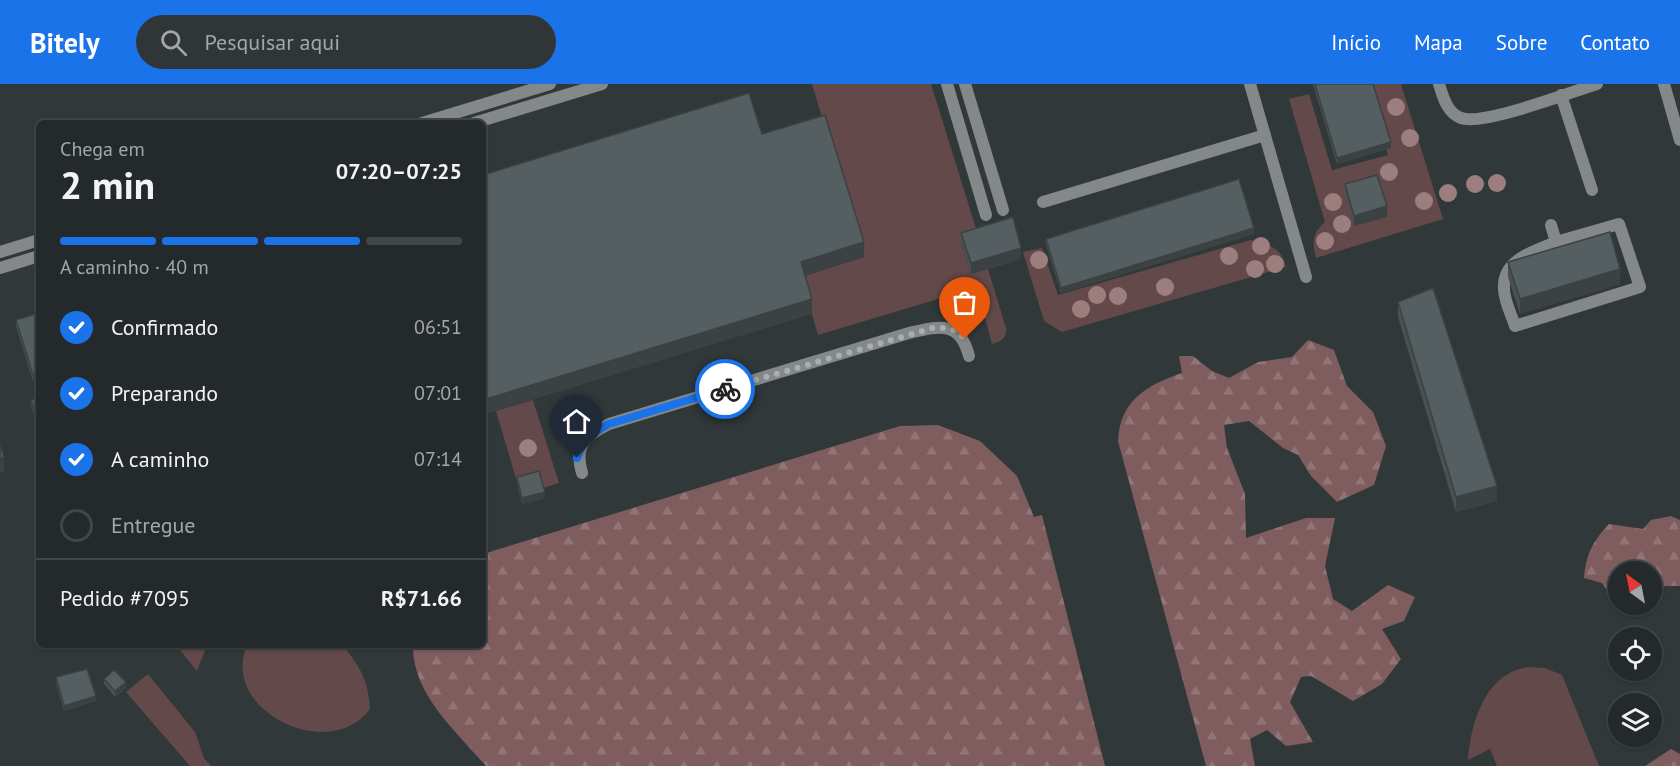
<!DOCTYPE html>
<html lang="pt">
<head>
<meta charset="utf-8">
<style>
	:root { --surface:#242a2c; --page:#303638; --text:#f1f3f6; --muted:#a3a7a9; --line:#414648; --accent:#1a73e8 }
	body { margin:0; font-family:"PT Sans",sans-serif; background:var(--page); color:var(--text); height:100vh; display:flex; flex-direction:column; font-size:22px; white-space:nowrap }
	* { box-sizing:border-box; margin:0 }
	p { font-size:20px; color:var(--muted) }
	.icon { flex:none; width:33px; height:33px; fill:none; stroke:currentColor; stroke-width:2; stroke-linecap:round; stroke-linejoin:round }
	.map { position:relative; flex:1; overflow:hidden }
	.details { position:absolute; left:36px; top:36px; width:450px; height:528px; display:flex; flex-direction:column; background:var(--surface); border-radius:9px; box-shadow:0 2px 4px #0004,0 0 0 2px var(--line) }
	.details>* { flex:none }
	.needle { width:39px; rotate:328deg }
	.fabs { position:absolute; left:1608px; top:477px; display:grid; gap:12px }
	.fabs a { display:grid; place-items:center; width:54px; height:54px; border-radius:50%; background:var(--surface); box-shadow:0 2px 4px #0004,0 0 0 2px var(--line); font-size:30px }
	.pin { position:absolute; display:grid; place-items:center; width:51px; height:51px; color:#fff; margin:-62px -26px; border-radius:50% 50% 50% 0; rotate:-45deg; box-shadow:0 0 6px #0007 }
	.pin .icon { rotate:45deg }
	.courier { position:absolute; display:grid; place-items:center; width:60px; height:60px; margin:-30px; border:4px solid #1a73e8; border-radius:50%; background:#fff; color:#222; box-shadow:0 2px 8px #0007 }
	.summary em { font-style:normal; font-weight:600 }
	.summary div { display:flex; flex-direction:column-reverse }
	.summary { display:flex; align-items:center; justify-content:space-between; height:102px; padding:0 24px }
	h1 { font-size:39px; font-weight:600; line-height:45px }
	.bar { display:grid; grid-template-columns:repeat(4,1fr); gap:9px 6px; align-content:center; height:72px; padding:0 24px }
	.bar i { height:8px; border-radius:4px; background:var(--line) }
	.bar .current { background:var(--accent) }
	.bar p { grid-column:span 4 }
	.line { display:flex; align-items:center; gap:15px; padding:0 24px; border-top:2px solid var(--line) }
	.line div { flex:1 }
	ol { padding:0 24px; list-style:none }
	li { display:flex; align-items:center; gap:18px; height:66px }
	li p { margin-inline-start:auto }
	li .icon { padding:6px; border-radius:50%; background:var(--accent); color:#fff; stroke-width:4 }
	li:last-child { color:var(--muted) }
	li i { width:33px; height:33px; border:3px solid var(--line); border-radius:50% }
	header { display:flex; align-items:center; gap:36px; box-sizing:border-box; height:84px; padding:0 30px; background:var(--accent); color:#fff }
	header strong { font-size:28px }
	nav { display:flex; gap:33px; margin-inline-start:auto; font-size:21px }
	.search { width:420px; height:54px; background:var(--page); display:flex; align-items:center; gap:15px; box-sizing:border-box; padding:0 21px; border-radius:33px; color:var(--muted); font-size:22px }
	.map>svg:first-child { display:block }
	.green { fill:#63494a }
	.forest { fill:url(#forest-firs) }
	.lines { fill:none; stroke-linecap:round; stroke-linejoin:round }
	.service { stroke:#848889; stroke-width:12 }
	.tree { fill:#9d7e7f }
	.wall { fill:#495153 }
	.shaded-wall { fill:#3c4243 }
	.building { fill:#555e60; stroke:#3c4243; stroke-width:1.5 }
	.done { stroke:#a9afb1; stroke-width:6; stroke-dasharray:0 10.8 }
	.route { stroke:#1a73e8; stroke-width:8 }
</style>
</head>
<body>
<header>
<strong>Bitely</strong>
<div class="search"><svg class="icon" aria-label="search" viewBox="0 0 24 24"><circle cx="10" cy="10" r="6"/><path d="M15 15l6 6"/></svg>Pesquisar aqui</div>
<nav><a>Início</a><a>Mapa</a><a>Sobre</a><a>Contato</a></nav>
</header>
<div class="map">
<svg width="1680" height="682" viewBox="0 0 1680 682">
	<defs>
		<pattern id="forest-firs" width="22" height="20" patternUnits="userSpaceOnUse" patternTransform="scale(1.5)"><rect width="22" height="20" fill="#7f5c5d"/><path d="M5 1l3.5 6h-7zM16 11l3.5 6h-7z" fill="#917475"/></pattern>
	</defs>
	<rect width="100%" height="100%" fill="#30383a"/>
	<!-- green -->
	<path class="green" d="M812,0h119l48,154 -18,6 10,29 17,-4 18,59c1,10 -5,14 -14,16l-14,-51 -10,-3 -150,45 -17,-58 63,-20z
		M1368,0h33l42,135 -127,39c-4,-16 -4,-25 9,-36l-36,-123 20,-5 23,76 56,-15z
		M1251,156c18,4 31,8 35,27l-224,65 -18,-11 -21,-69 19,-4 16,47z
		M533,316l26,83 -16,5 -26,-6 -21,-71z
		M176,561h31l-10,26z
		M247,561h96c18,24 25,34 27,64 -40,55 -151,2 -123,-64z
		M1529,583l16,1 17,7 37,91h-102l-7,-17 -22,11c3,-37 17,-88 61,-93z
		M148,590l47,58 9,26 7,8h-21l-64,-74z"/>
	<!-- forest -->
	<path class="forest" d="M1308,256l26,10 13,36 26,26 13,34 -12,39 -37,17 -26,-26 -13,-21 -15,-7 -34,-27 -25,4 3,23 18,46 1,44 60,-20h29l-10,48 8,33 19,12 36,-26 27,12 -11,24 -22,8 19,30 -19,25 -29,17 -42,-25 -10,1 -11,25 23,40 -27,4 -19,-16 -17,9 5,27h-49l-88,-325c2,-41 29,-56 64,-68l-3,-17h14l19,15 17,7 29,-16 34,-5z
		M938,341l42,16 37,35 17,41 8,-2 63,251h-619c-30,-35 -74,-72 -73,-121h70v-91l417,-128z
		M1671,432l9,4v66h-15l-13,9v-23h-34v32l19,1 -17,4 -18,-26 -18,-5c2,-24 9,-37 25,-54l34,5 8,-9z
		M1671,665l9,5v12h-35z"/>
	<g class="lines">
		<!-- service -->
		<path class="service" d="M947,0l39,131
			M965,0l38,126
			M1250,0l56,193
			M1439,0c4,13 8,29 22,34 22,8 110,-26 136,-34
			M1664,0l16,56
			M1561,11l31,95
			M422,39l128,-39
			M474,39l128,-39
			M1043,118l222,-67
			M1551,141l5,17c-21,9 -54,17 -52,47 0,11 7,25 11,37l125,-39 -21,-63 -63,18
			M0,168l39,-12
			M0,184l39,-12
			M582,389c-8,-27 3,-37 27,-49l300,-91c30,-7 51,-13 60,23"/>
	</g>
	<!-- trees -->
	<g class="tree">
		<circle cx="1396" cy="23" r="9"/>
		<circle cx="1410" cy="54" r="9"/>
		<circle cx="1389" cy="88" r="9"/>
		<circle cx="1497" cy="99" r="9"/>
		<circle cx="1475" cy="100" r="9"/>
		<circle cx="1448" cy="109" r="9"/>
		<circle cx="1424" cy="117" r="9"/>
		<circle cx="1333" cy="118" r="9"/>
		<circle cx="1342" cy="140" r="9"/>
		<circle cx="1325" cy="157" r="9"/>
		<circle cx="1261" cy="162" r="9"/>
		<circle cx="1229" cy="172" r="9"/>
		<circle cx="1039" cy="176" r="9"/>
		<circle cx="1275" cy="180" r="9"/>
		<circle cx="1255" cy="185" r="9"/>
		<circle cx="1165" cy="203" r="9"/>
		<circle cx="1097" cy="211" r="9"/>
		<circle cx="1118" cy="212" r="9"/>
		<circle cx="1081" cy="225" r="9"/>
		<circle cx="528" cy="364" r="9"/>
	</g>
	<!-- wall -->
	<path class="wall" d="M1313,0h60l18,64 -54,16z
		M1345,100l42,33 -33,9 -9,-31z
		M961,149l60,26 -50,15 -10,-31z
		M1254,150l-193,59 -15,-49v-5z
		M1508,178l112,22 -100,30 -12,-37z
		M1398,218l99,199 -41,11 -58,-195z
		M39,229l-6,68 -17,-55v-6z
		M39,313v34l-8,-26v-5z
		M517,393l28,21 -23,6 -5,-22z
		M56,593l40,24 -32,10 -8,-28z
		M104,595l22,9 -11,9 -11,-13z"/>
	<!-- shaded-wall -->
	<path class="shaded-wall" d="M1391,58v6l-54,16v-6z
		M1387,122v11l-33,9v-10z
		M1254,144v6l-193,59v-5z
		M864,158v15l-63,20v-15z
		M1021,164v11l-50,15v-11z
		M1620,185v15l-100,30v-15z
		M812,215v15l-329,101v-15z
		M39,289v6l-6,2v-6z
		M486,355v6l-3,1v-6z
		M4,373v15l-4,1v-15z
		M1497,402v15l-41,11v-15z
		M545,408v6l-23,6v-6z
		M126,598v6l-11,9v-6z
		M96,612v5l-32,10v-5z"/>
	<!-- building -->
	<path class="building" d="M1315,0h58l18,58 -54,16z
		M749,9l13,41 63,-19 39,127 -63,20 11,37 -329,101v-225z
		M1377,91l10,31 -33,10 -9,-32z
		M1239,95l15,49 -193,60 -15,-49z
		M1013,133l8,31 -50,15 -10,-30z
		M1610,148l10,37 -100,30 -12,-37z
		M1433,204l64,198 -41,11 -58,-195z
		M39,229v60l-6,2 -17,-55z
		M39,313v29l-8,-26z
		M483,345l3,10 -3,1z
		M0,361l4,12 -4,1z
		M539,387l6,21 -23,6 -5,-21z
		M87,585l9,27 -32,10 -8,-29z
		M114,586l12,12 -11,9 -11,-12z"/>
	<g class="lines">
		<!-- done -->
		<path class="done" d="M725,305l211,-62 19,3 10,9"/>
		<!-- route -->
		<path class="route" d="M577,374c6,-18 15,-25 32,-34l116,-35"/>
	</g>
</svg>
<div class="fabs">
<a><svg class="needle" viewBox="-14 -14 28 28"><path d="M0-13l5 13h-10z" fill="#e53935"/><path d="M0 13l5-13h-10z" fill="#a3a7a9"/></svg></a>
<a><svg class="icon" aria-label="locate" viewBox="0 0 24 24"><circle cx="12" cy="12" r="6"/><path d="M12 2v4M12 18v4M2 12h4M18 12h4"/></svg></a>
<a><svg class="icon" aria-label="layers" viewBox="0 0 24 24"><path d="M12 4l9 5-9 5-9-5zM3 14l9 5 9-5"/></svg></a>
</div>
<div class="pin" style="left:965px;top:255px;background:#ea580c"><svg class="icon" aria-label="bag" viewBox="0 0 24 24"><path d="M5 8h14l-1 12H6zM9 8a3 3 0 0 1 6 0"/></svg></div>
<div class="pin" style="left:577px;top:374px;background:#1f2937"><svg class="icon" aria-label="home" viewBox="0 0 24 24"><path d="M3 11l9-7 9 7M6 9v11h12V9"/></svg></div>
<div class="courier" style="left:725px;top:305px"><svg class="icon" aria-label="bike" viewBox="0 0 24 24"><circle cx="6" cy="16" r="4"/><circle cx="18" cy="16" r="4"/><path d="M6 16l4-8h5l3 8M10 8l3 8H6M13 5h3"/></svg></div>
<section class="details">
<div class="summary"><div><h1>2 min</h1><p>Chega em</p></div><em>07:20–07:25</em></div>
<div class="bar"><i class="current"></i><i class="current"></i><i class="current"></i><i></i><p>A caminho · 40 m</p></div>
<ol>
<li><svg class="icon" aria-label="check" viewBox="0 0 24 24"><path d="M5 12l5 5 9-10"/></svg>Confirmado<p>06:51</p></li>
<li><svg class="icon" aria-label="check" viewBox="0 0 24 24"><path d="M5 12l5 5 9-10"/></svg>Preparando<p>07:01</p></li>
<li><svg class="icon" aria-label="check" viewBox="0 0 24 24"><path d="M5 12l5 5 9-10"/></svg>A caminho<p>07:14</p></li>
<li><i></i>Entregue</li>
</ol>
<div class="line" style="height:78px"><div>Pedido #7095</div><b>R$71.66</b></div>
</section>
</div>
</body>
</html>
